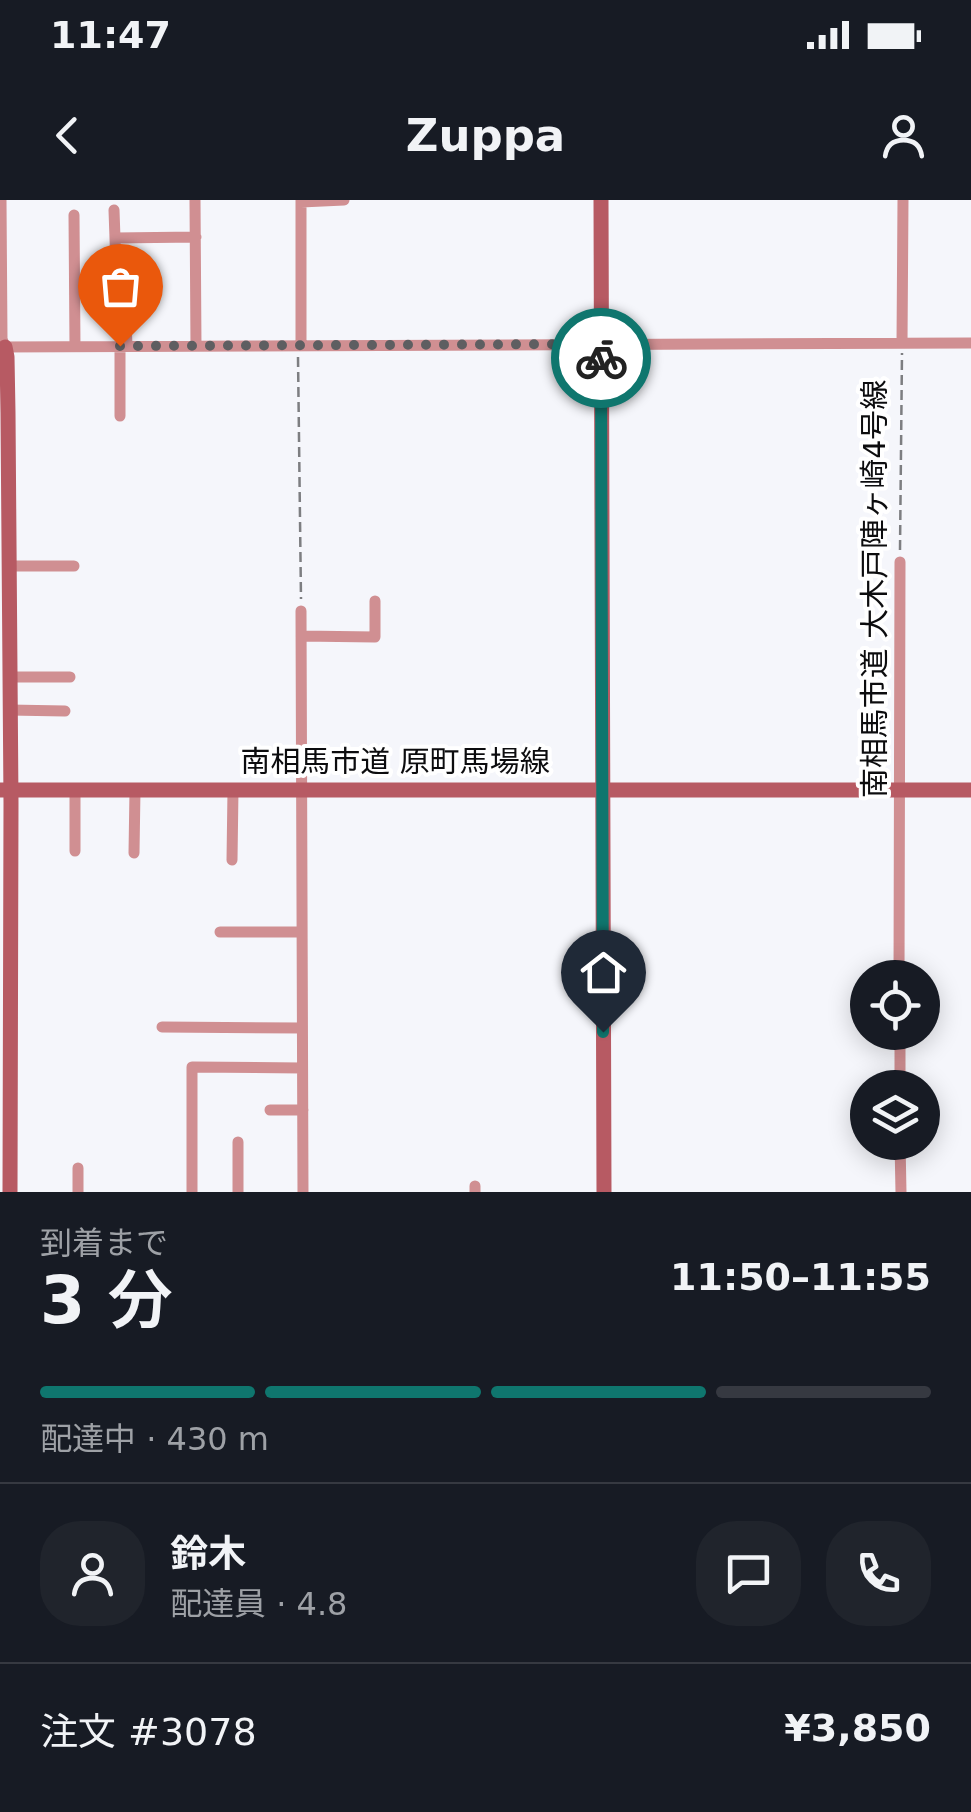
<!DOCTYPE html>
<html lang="ja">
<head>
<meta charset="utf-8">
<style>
	:root { --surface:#171b24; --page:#20242c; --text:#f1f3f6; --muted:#9ea1a6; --line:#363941; --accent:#0f766e }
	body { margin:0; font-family:"DejaVu Sans","Noto Sans JP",sans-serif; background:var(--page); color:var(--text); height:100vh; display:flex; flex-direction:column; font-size:38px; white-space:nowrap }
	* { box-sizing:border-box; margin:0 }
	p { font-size:32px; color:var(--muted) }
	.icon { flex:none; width:55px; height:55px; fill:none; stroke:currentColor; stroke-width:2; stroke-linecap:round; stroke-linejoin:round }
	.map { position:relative; height:992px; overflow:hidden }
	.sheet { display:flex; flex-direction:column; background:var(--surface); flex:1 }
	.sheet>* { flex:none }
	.buttons { position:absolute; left:850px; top:760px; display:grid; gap:20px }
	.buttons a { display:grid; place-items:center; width:90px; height:90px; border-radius:50%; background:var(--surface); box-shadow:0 5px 25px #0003; font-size:50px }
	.pin { position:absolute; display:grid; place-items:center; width:85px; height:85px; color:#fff; margin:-102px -42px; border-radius:50% 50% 50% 0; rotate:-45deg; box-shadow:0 0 10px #0007 }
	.pin .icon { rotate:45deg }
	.courier { position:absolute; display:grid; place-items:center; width:100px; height:100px; margin:-50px; border:8px solid #0f766e; border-radius:50%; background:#fff; color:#222; box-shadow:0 2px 12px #0007 }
	.head em { font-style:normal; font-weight:600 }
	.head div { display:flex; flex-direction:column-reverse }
	.head { display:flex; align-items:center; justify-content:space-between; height:170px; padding:0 40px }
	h1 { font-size:65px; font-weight:600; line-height:75px }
	.bar { display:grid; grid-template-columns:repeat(4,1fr); gap:15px 10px; align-content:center; height:120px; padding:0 40px }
	.bar i { height:12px; border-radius:8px; background:var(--line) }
	.bar .current { background:var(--accent) }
	.bar p { grid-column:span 4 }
	.line { display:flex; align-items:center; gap:25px; padding:0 40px; border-top:2px solid var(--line) }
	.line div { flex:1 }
	.round { display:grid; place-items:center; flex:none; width:105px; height:105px; border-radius:40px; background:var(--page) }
	.status { display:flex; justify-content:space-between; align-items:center; height:70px; padding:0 50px; background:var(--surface); direction:ltr }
	.status svg { height:28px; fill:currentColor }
	header { display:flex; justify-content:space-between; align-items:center; height:130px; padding:0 40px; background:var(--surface); font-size:45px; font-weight:600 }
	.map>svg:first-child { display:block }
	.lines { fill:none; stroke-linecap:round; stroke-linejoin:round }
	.path { stroke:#7d7e81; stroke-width:2.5; stroke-dasharray:10 5; stroke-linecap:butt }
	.street { stroke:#d08f92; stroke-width:11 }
	.secondary { stroke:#b75a63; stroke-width:15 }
	.done { stroke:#5e5e61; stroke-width:10; stroke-dasharray:0 18 }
	.route { stroke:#0f766e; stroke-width:12 }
	.labels { text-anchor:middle; stroke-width:8; stroke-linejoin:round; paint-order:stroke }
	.street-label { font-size:30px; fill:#0c0c0e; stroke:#fff }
</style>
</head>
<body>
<div class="status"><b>11:47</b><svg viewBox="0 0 49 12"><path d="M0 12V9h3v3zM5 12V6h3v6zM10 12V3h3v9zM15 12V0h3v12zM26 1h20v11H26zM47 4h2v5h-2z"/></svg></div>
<header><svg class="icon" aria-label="back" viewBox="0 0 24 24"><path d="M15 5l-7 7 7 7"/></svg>Zuppa<svg class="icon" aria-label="person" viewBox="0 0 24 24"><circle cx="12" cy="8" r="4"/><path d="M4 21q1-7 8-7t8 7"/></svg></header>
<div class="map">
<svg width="971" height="992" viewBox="0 0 971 992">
	<rect width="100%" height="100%" fill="#f5f6fb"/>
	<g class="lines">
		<!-- path -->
		<path class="path" d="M298,157l3,242
			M900,350l2,-197"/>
		<!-- street -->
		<path class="street" d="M1,0l1,139 3,8
			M195,0l1,146
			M301,0v146
			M301,2l43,-2
			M114,10l3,85h8l2,51
			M74,15l1,131
			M115,38l81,-1
			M902,143l1,-143
			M120,146v70
			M0,147l971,-4
			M9,366h65
			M301,411l2,581
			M301,436l74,1v-36
			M9,477h61
			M9,510l56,1
			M75,651v-61
			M134,653l1,-63
			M232,660l1,-70
			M220,732h82
			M899,778l1,-416
			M162,827l140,1
			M900,832v56
			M270,910h33
			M238,942v50
			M900,942l1,50
			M78,968v24
			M192,992v-125l110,1
			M475,992v-6"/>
		<!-- secondary -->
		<path class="secondary" d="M601,0l3,992
			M5,147l2,10 1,56 3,390 -1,389
			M0,590h971"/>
	</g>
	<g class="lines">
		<!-- done -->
		<path class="done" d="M120,146l481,-2v14"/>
		<!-- route -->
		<path class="route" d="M601,158l2,674"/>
	</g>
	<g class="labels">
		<!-- street labels -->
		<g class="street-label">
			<text transform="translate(875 389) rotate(-90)" y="10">南相馬市道 大木戸陣ヶ崎4号線</text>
			<text x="395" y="572">南相馬市道 原町馬場線</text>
		</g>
	</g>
</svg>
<div class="buttons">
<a><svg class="icon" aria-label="locate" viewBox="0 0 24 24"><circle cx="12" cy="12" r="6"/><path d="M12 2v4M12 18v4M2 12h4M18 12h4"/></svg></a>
<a><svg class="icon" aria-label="layers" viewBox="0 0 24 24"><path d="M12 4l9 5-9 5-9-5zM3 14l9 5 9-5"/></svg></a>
</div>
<div class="pin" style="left:120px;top:146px;background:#ea580c"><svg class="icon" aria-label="bag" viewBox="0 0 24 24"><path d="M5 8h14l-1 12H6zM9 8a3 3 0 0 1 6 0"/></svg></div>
<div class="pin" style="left:603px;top:832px;background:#1f2937"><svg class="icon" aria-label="home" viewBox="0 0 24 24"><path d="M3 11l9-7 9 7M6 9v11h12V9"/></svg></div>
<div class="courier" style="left:601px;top:158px"><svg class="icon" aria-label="bike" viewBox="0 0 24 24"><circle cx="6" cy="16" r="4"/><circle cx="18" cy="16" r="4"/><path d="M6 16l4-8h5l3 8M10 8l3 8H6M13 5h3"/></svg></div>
</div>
<section class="sheet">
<div class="head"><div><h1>3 分</h1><p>到着まで</p></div><em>11:50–11:55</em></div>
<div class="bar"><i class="current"></i><i class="current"></i><i class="current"></i><i></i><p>配達中 · 430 m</p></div>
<div class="line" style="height:180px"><a class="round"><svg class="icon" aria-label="person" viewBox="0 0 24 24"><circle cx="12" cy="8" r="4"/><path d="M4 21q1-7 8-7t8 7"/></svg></a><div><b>鈴木</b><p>配達員 · 4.8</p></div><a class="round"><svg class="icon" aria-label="chat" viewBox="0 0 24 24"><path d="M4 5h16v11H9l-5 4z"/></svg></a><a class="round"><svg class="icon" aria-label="phone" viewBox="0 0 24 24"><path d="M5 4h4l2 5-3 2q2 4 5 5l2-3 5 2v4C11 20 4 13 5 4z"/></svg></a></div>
<div class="line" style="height:130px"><div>注文 #3078</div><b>¥3,850</b></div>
</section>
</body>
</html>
